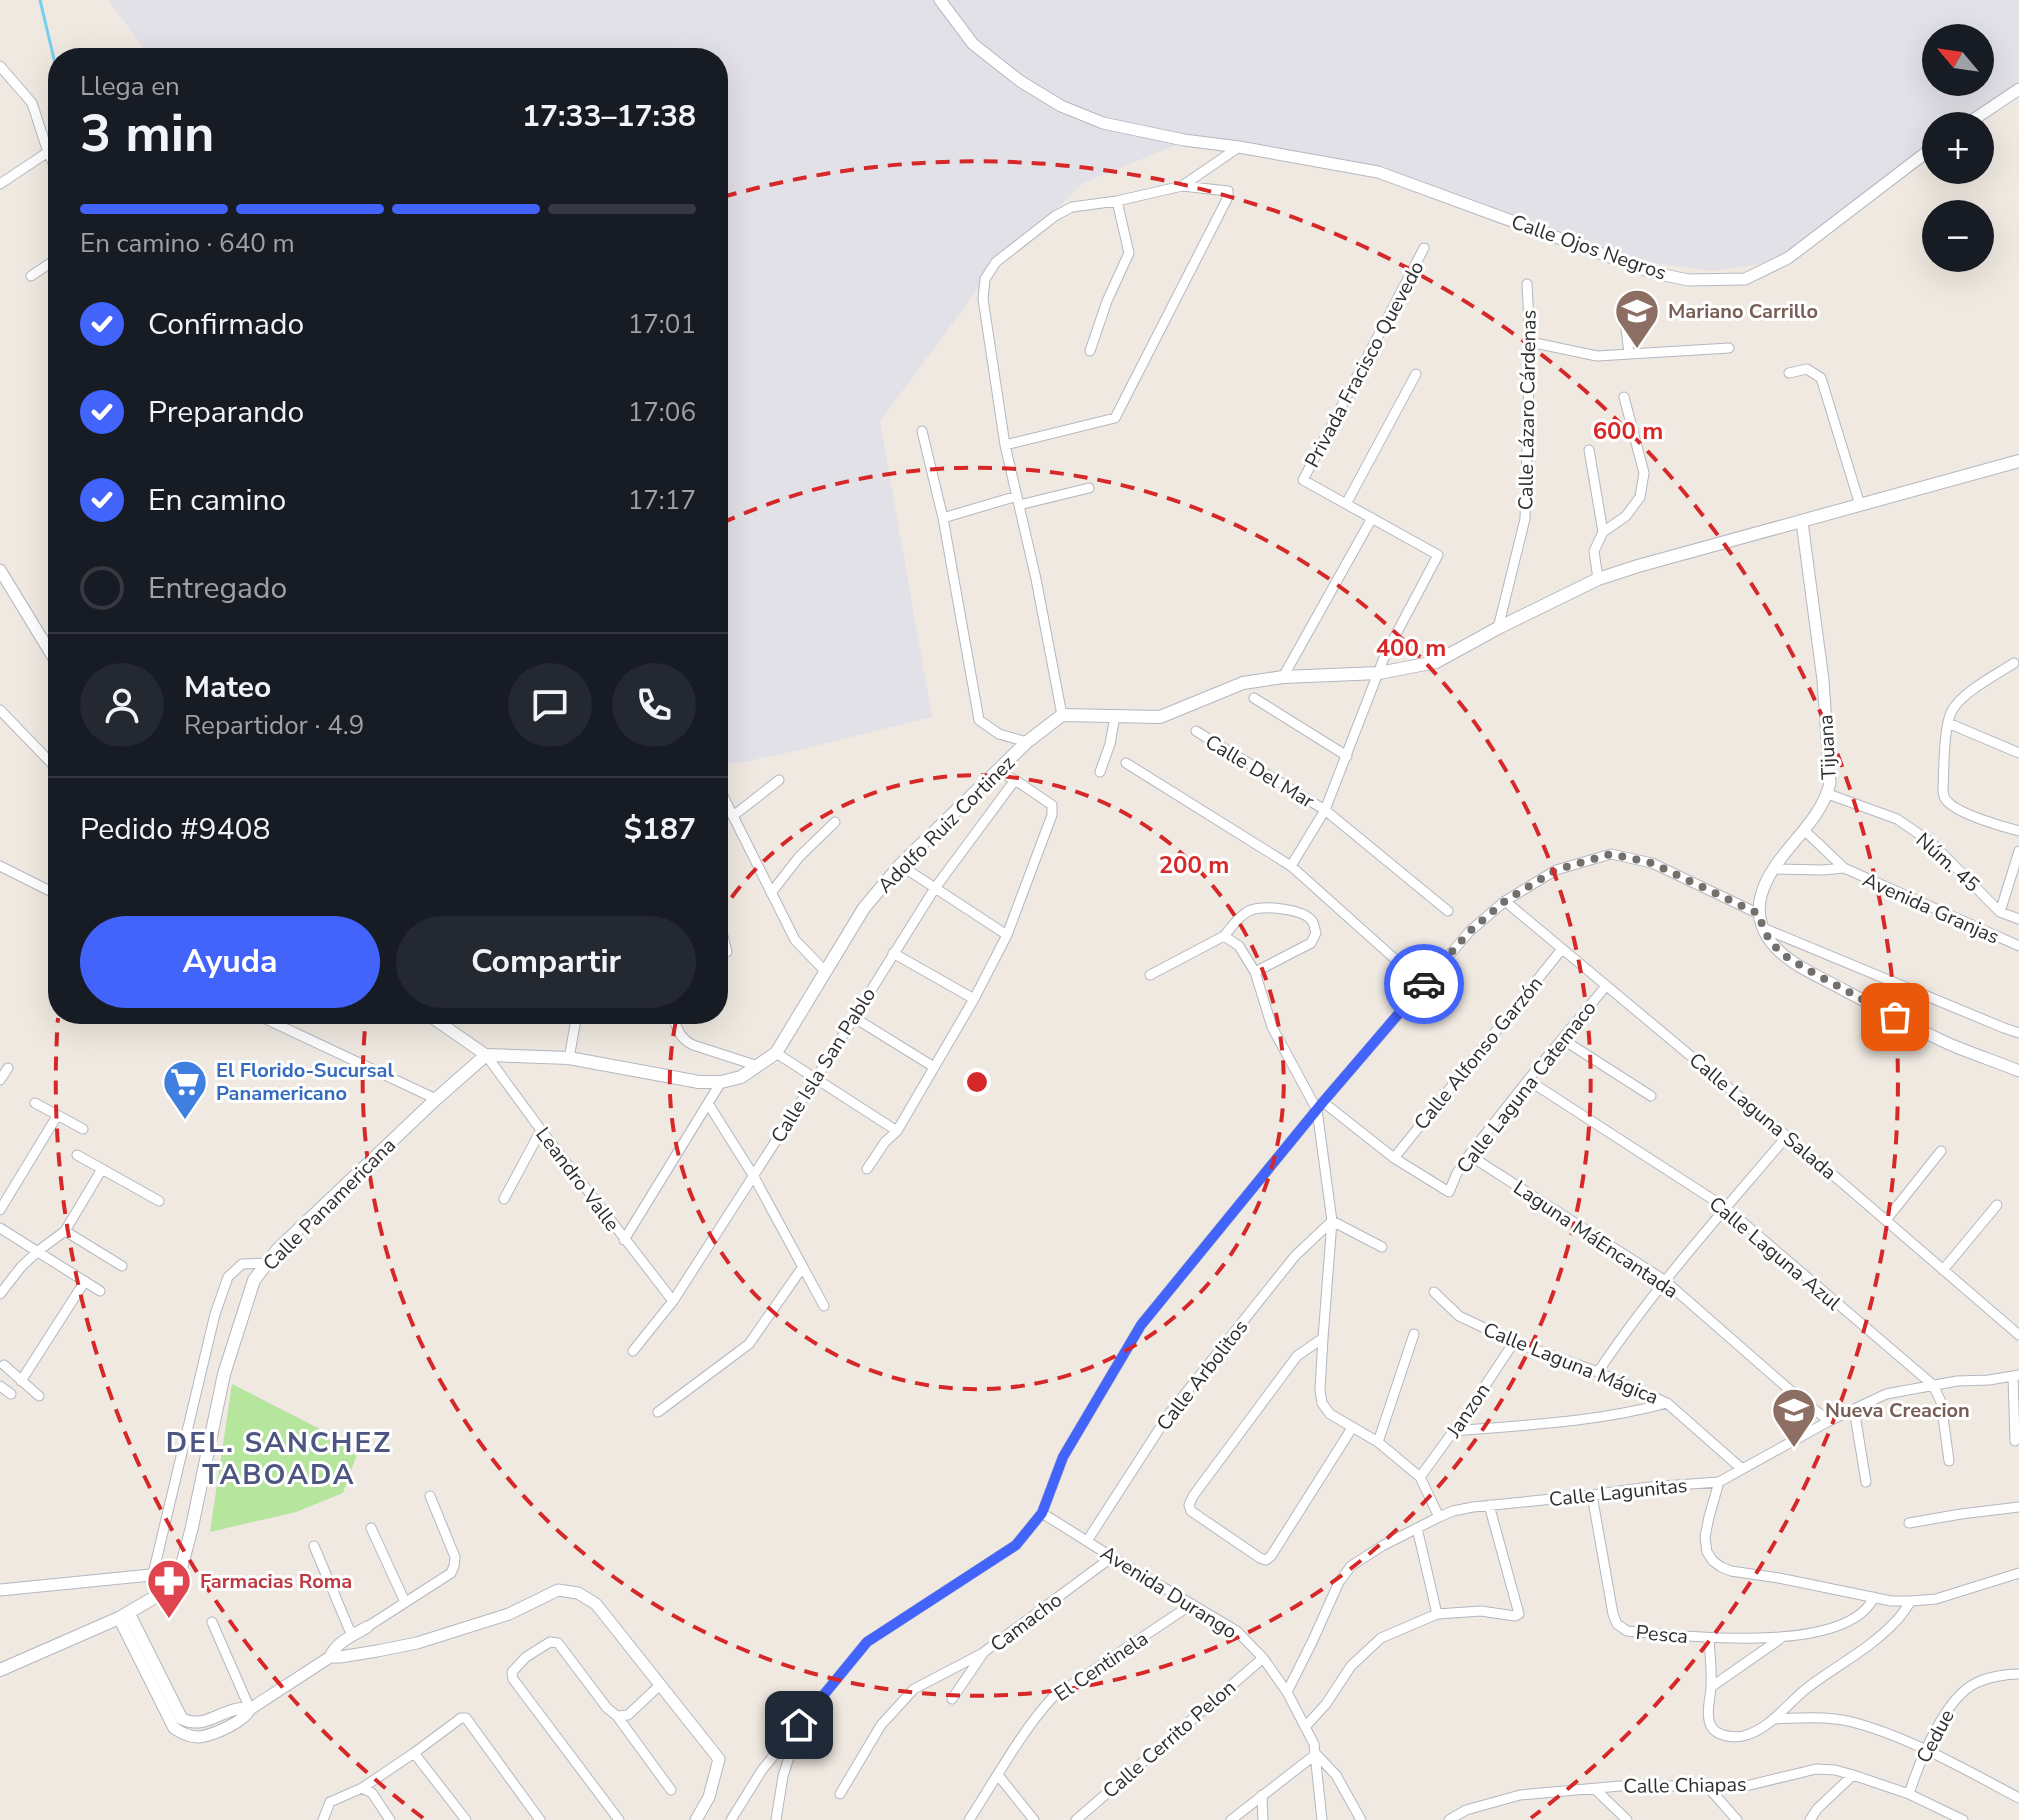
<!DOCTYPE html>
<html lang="es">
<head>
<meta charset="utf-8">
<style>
	:root { --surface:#171b24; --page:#242831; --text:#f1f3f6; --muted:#9ea1a6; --line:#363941; --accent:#4264fb }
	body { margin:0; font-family:"Nunito Sans",sans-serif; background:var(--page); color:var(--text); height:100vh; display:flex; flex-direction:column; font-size:30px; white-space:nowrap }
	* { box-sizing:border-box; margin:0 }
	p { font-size:26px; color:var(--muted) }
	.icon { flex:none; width:44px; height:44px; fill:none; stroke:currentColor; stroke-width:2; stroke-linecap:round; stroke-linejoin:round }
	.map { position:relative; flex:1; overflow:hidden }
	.sheet { position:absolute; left:48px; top:48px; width:680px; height:976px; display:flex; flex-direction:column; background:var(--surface); border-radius:32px; box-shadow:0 8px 32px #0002 }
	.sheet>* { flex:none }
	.needle { width:52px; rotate:299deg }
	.fabs { position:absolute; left:1922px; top:24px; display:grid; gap:16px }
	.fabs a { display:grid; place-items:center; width:72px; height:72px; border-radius:50%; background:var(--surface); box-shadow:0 8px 32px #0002; font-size:40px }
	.pin { position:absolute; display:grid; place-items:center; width:68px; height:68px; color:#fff; margin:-34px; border-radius:16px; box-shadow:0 4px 12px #0006 }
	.courier { position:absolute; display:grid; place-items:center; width:80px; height:80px; margin:-40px; border:6px solid #4264fb; border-radius:50%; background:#fff; color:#222; box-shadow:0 2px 10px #0007 }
	.headline em { font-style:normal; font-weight:700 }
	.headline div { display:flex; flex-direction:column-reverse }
	.headline { display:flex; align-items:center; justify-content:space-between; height:136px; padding:0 32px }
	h1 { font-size:52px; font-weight:700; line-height:60px }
	.bar { display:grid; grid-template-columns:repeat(4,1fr); gap:12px 8px; align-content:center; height:96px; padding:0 32px }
	.bar i { height:10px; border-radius:6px; background:var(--line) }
	.bar .active { background:var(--accent) }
	.bar p { grid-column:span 4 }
	.line { display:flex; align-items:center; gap:20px; padding:0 32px; border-top:2px solid var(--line) }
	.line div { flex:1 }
	.round { display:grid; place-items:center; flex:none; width:84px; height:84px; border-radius:42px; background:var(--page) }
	ol { padding:0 32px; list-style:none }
	li { display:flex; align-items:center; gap:24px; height:88px }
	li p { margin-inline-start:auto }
	li .icon { padding:8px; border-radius:50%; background:var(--accent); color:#fff; stroke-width:4 }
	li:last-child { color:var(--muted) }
	li i { width:44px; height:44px; border:4px solid var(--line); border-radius:50% }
	.action { display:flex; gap:16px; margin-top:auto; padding:16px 32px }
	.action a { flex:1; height:92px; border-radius:48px; background:var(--accent); color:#fff; font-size:32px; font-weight:700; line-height:92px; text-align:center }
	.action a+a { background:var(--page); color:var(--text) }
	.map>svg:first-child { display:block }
	.industrial { fill:#e3e1e8; fill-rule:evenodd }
	.green { fill:#b6e59e }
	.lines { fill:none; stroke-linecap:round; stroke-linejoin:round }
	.stream { stroke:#75cff0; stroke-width:3 }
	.minor-casing { stroke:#b4b7c1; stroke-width:11 }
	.tertiary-casing { stroke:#b4b7c1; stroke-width:13 }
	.secondary-casing { stroke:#b4b7c1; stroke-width:14 }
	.minor { stroke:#fff; stroke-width:9 }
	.tertiary { stroke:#fff; stroke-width:11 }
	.secondary { stroke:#fff; stroke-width:12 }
	.done { stroke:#726f6d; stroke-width:8; stroke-dasharray:0 14.4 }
	.route { stroke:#4264fb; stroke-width:10 }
	.ring { fill:none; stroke:#d62828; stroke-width:4; stroke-dasharray:14 10 }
	.labels { text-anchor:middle; stroke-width:6; stroke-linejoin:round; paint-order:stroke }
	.street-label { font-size:20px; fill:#2e2e2e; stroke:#fff }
	.education-label { font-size:20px; font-weight:bold; fill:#785e54; stroke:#fff; text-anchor:start }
	.shop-label { font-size:20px; font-weight:bold; fill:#366cbe; stroke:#fff; text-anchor:start }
	.health-label { font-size:20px; font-weight:bold; fill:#be3a42; stroke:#fff; text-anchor:start }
	.district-label { font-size:28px; font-weight:bold; letter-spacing:2px; fill:#4d5680; stroke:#fff }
	.centre { fill:#d62828; stroke:#fff; stroke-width:4 }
	.ring-label { font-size:24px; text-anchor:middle; font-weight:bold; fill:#d62828; stroke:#fff; stroke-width:6; stroke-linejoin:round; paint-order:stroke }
</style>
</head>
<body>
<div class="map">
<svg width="2019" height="1820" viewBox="0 0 2019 1820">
	<rect width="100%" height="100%" fill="#efe9e1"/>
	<!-- industrial -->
	<path class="industrial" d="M108,0h1911v81l-63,45h-20v14l-165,122 -58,9 -105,-14 -214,-83 -198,-37 -113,46 -94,91 -109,147 52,296 -141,35 -57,12 -16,-8v-698h-567zM1936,38h44v44h-44z"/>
	<!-- green -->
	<path class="green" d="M232,1384l127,65 -16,44 -47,19 -86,20z"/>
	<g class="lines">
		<!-- stream -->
		<path class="stream" d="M40,0l18,76"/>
		<!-- minor casing -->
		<g class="minor-casing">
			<path id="minor" d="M0,66l32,37 16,49 10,22
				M0,184l48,-32
				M1182,186l57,-39
				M31,276l27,-18
				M1624,312l5,41
				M1530,342l67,14 132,-8
				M1090,351l17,-50 22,-48 -12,-52
				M1789,373l18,-4 14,9 39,127
				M922,431l21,87
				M1005,445l110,-27 113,-221v-6l-46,-5 -65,15 -45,6 -17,9 -59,46 -11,17 -2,20 22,146 31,134 26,136
				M1589,450l14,82
				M1017,496l-74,22 36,202 20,14 28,8
				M1346,504l70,-130
				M1019,505l70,-17
				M1598,579l-4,-28 9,-19 23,-16 14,-19 4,-24 -20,-76
				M1498,628l27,-109 5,-177 -3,-58
				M2014,663c-18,12 -50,28 -61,46 -10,15 -9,62 -10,82 1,6 1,7 5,11 11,12 55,25 71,29
				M1283,677l89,-159
				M1254,698l93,58
				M0,710l58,60
				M1948,723l71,30
				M1196,731l129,79 123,101
				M1126,763l165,103 115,103
				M1100,772l10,-28 5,-28
				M718,786l77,154 30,31
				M1828,794l69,25 35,24 68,69 19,7
				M733,816l46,-36
				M1804,830l40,38 175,78
				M900,865l107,70
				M0,866l58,29
				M1291,866l34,-56 60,-155 53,-100 -135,-75 121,-232
				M1773,869l50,1 21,-2
				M771,893l28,-36 36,-35
				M1505,901l327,273 187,161
				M2000,912l19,-61
				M718,916l9,36
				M1763,928l241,100 15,5
				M1224,936c8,-9 15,-21 27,-26 13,-5 53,-1 61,11 2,2 3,10 4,12l-5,10 -56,29
				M893,953l81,46
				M1150,975l74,-39 15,10 16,26 17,55 45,83 15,111 -9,117 -3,52 2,13 8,11 48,28 42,35 19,40
				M255,1014l181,85
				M672,1014c5,14 7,24 21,31l65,21
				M853,1017l81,50
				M1562,1039l89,57
				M776,1053l121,78
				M486,1055l55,75 132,171
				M569,1058l8,-44
				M0,1080l8,-12
				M1528,1080l198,128 207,177 8,17 8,59
				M1323,1102l71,56 55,34 8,-19 12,-18 59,-75 78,-94
				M35,1103l48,26
				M709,1105l44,70 71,131
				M77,1155l82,46
				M1469,1155l195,125 128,112 37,29
				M1394,1158l168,-209
				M867,1169l18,-27 12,-11 77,-132 33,-64 45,-120v-10l-37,-25 -17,-9
				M504,1199l37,-69
				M0,1210l57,-94
				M1886,1220l55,-69
				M1332,1221l50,26
				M0,1228l100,63
				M65,1231l57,35
				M624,1240l97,-158
				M1943,1270l54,-65
				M1434,1292l25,24 55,26 84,30 69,31 75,66
				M0,1294l21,-27 17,-16 27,-20 37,-62
				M1323,1338l-26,18 -104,140 -4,9 2,6 69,47 6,2 5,-4 81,-128
				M633,1351l40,-50 142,-221 120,-192 80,-108
				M4,1365l35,31
				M1598,1372c56,-84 124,-159 189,-236
				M2013,1376l2,65
				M21,1381l64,-100
				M0,1386l11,8
				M1854,1409l12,73
				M658,1412l91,-68 53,-76
				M1454,1431c71,-6 144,-9 213,-28
				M1378,1442l36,-108
				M1420,1477l51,-70 43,-65
				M1719,1482l-10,35 -4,20 2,15 6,9 8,6 10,4 48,7 112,23h20l25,-2 83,-26
				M1592,1495l21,119 4,10 10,7c55,5 220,25 247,-34
				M1042,1513l70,44 125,74 26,27 24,34 27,52 8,76
				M1909,1523l52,-9 58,-7
				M371,1528l34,74
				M1417,1528l20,86
				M1087,1541l82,-127 126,-158 37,-35
				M314,1546l35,83 5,6
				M153,1574l62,-260 13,-37 14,-13 25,-1
				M212,1622l38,87
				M367,1627l84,-54 3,-7 1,-9 -25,-61
				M1709,1639c1,16 3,33 2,49 -1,12 -7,32 3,42 6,6 21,8 29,6 26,-6 44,-32 64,-48 29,-22 64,-40 89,-67 6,-6 10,-13 15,-20
				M1711,1687l69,-48
				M1287,1692l26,-52 26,-58 12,-16 31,-20 57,-29 14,-6 20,-4 119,-12 57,-8 70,-5 110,-61 57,-27 71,-13 32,-1 30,-5
				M952,1699l32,-47 128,-95
				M617,1716l54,74
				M1773,1719c24,-1 50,-3 75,2 58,14 118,49 171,77
				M1305,1727l21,-23 25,-38 30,-28 56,-24 44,-3 34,5 4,-2 -30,-109
				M414,1753l47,-35h5l74,102
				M998,1775l36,45
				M1707,1786l30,34
				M362,1788l52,-35 52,67
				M1595,1789l32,31
				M840,1794l41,-69 33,-36 67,-35
				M1909,1794c10,-31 35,-96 67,-111 12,-6 30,-9 43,-9
				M1262,1795l1,25
				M323,1820l7,-18 32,-14 10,5 18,27
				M619,1820l-106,-141 -1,-7 14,-15 24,-15 8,1 49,65 10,8 11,-1 32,-30
				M731,1820l31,-50 105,-128 149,-97 26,-32 21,-56 78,-132 182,-223 147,-171 35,-30 51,-31 55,-16 41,9 107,51
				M776,1820l7,-44 14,-44
				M969,1820c27,-41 51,-87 84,-123l139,-93
				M1076,1820l187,-162
				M1231,1820l85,-66 20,21 25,45
				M1449,1820l17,-10 54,-15 100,-9h126l70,-17 19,1 18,5 56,19 54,26
				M1810,1820l7,-11 36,-34"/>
		</g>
		<!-- tertiary casing -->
		<g class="tertiary-casing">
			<path id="tertiary" d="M940,0l33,44 47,37 41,25 42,17 81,17 55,7 139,25 273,100 37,8 57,-1 43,-21 148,-113
				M1964,126l55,-37
				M1802,522l21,158 7,103c-10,44 -58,70 -69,113 -6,21 3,41 18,55 17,16 43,27 63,38 34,18 68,37 103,53 24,11 50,19 74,29
				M0,570l58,95
				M427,1014l59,41
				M0,1590l181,-18
				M129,1613l53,106c26,12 43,-15 68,-10
				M119,1618l55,110c7,5 16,9 25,9 15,-2 45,-15 51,-28l80,-52c6,-15 24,-22 37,-30
				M330,1657h10l37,-6 40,-8 92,-29 49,-24 20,3 18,11 123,155 -10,38 -13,23"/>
		</g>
		<!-- secondary casing -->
		<g class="secondary-casing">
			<path id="secondary" d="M0,1670l119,-52 48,-28 11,-10 14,-53 32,-153 30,-94 24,-31 158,-150 50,-44 83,3 130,24h22l20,-5 35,-24 88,-145 36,-43 127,-123 35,-27 98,2 83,-34 40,-6 96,-4 57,-11 62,-34 100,-49 40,-13 381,-105"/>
		</g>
		<!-- minor -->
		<use href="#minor" class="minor"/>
		<!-- tertiary -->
		<use href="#tertiary" class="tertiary"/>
		<!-- secondary -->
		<use href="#secondary" class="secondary"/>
	</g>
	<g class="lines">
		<!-- done -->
		<path class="done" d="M1424,984l46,-53 35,-30 51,-31 55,-16 41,9 107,51 4,14 7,13 12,13 28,17 85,46"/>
		<!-- route -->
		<path class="route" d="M799,1725l68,-83 149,-97 26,-32 21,-56 78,-132 182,-223 101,-118"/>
	</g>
	<!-- distance rings -->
	<g class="ring">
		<path d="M718 917A307 307 0 1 1 677 1016"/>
		<path d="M722 523A614 614 0 1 1 366 1018"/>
		<path d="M423 1818A921 921 0 0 1 58 1018M723 197A921 921 0 0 1 1531 1818"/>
	</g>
	<!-- icons -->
	<defs>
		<g id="school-pin" transform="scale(2.3)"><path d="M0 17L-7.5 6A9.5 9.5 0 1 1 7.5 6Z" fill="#8d6e63" stroke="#fff"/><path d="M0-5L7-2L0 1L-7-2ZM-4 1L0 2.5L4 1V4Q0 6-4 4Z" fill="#fff"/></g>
		<g id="supermarket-pin" transform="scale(2.3)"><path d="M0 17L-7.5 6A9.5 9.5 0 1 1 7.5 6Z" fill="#3f7fe0" stroke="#fff"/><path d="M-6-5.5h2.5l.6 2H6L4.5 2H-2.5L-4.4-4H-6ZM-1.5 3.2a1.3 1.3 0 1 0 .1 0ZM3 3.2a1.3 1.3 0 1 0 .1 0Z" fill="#fff"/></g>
		<g id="pharmacy-pin" transform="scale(2.3)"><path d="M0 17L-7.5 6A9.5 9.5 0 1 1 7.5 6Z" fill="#e0444e" stroke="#fff"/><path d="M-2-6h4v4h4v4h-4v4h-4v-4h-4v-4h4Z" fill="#fff"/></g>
	</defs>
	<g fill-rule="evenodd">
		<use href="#school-pin" x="1637" y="311"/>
		<use href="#supermarket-pin" x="185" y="1082"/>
		<use href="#school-pin" x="1794" y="1410"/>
		<use href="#pharmacy-pin" x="169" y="1581"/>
	</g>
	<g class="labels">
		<!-- street labels -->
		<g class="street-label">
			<text transform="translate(1589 247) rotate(19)" y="7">Calle Ojos Negros</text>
			<text transform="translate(1364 364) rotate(-62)" y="7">Privada Fracisco Quevedo</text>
			<text transform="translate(1527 410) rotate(-89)" y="7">Calle Lázaro Cárdenas</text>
			<text transform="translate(1827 747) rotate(-93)" y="7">Tijuana</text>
			<text transform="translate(1260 771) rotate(31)" y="7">Calle Del Mar</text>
			<text transform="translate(946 824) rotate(-45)" y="7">Adolfo Ruiz Cortinez</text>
			<text transform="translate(1948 862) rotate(42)" y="7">Núm. 45</text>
			<text transform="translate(1931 908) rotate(24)" y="7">Avenida Granjas</text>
			<text transform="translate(1478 1053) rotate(-51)" y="7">Calle Alfonso Garzón</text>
			<text transform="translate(823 1065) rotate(-58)" y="7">Calle Isla San Pablo</text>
			<text transform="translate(1526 1087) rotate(-52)" y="7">Calle Laguna Catemaco</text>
			<text transform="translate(1763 1116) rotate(40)" y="7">Calle Laguna Salada</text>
			<text transform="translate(578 1179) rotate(53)" y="7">Leandro Valle</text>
			<text transform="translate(329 1204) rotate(-45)" y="7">Calle Panamericana</text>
			<text transform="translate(1596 1239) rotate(34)" y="7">Laguna MáEncantada</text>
			<text transform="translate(1775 1253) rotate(40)" y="7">Calle Laguna Azul</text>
			<text transform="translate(1571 1363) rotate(22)" y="7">Calle Laguna Mágica</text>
			<text transform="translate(1202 1375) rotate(-52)" y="7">Calle Arbolitos</text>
			<text transform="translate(1468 1410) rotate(-56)" y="7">Janzon</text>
			<text transform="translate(1618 1492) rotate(-6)" y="7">Calle Lagunitas</text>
			<text transform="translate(1169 1592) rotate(32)" y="7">Avenida Durango</text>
			<text transform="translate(1026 1622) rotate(-37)" y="7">Camacho</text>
			<text transform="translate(1662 1634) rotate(5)" y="7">Pesca</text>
			<text transform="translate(1101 1666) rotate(-34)" y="7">El Centinela</text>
			<text transform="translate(1935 1736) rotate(-62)" y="7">Cedue</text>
			<text transform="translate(1169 1739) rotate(-41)" y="7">Calle Cerrito Pelon</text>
			<text transform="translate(1685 1785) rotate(-1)" y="7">Calle Chiapas</text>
		</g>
		<!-- education labels -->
		<g class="education-label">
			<text x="1668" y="318">Mariano Carrillo</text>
			<text x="1825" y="1417">Nueva Creacion</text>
		</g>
		<!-- shop labels -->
		<g class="shop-label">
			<text x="216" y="1077">El Florido-Sucursal<tspan x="216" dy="23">Panamericano</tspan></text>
		</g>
		<!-- health labels -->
		<g class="health-label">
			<text x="200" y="1588">Farmacias Roma</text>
		</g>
		<!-- district labels -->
		<g class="district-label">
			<text x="279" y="1452">DEL. SANCHEZ<tspan x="279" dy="32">TABOADA</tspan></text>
		</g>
	</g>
	<circle cx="977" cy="1082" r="12" class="centre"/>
	<g class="ring-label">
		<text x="1628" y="439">600 m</text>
		<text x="1411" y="656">400 m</text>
		<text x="1194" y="873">200 m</text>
	</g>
</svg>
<div class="fabs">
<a><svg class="needle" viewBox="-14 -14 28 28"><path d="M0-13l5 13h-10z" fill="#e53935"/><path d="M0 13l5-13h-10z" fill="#9ea1a6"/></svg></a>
<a>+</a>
<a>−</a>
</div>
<div class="pin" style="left:1895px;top:1017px;background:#ea580c"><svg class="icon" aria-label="bag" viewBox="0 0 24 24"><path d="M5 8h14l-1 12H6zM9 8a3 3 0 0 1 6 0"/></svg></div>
<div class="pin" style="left:799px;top:1725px;background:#1f2937"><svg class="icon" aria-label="home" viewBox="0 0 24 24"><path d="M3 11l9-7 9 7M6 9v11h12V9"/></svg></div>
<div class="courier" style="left:1424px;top:984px"><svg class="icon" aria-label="car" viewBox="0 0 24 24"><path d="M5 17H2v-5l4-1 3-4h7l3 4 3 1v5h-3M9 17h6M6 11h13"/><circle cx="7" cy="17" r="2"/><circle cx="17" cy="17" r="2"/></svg></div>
<section class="sheet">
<div class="headline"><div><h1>3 min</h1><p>Llega en</p></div><em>17:33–17:38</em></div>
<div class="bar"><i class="active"></i><i class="active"></i><i class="active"></i><i></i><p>En camino · 640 m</p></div>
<ol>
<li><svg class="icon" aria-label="check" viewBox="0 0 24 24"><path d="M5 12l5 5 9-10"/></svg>Confirmado<p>17:01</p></li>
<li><svg class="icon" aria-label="check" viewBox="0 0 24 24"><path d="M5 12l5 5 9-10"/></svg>Preparando<p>17:06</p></li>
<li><svg class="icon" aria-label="check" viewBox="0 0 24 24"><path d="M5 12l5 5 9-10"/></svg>En camino<p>17:17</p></li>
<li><i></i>Entregado</li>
</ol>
<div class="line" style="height:144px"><a class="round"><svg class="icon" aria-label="person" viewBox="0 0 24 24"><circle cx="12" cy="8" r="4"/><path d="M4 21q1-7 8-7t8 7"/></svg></a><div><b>Mateo</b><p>Repartidor · 4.9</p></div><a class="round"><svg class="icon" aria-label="chat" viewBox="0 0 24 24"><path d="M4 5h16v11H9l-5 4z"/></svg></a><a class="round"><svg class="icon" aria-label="phone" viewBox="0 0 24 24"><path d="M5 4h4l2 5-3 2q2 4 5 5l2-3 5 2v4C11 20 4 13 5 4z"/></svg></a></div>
<div class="line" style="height:104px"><div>Pedido #9408</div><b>$187</b></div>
<div class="action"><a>Ayuda</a><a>Compartir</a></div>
</section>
</div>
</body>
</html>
